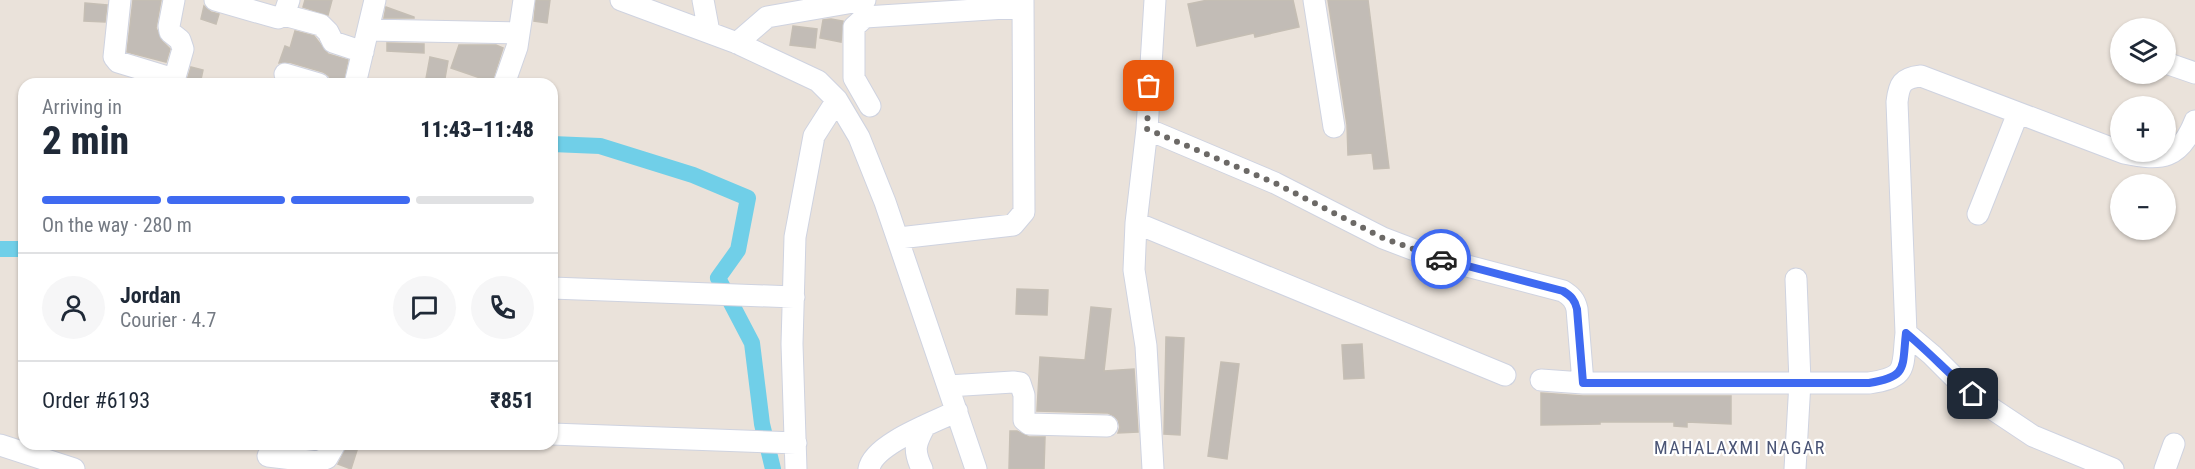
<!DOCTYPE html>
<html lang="en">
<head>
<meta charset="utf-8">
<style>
	:root { --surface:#fff; --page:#f6f6f7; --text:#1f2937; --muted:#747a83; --line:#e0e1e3; --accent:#3f6af1 }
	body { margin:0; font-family:"Roboto Condensed",sans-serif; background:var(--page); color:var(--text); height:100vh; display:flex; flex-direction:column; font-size:22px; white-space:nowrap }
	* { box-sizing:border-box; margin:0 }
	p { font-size:20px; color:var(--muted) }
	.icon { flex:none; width:33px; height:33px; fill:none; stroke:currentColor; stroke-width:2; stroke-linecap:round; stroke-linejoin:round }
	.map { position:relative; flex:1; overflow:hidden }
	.drawer { position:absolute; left:18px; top:78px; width:540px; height:372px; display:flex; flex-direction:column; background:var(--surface); border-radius:18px; box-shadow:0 2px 4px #0004 }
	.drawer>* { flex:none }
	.fabs { position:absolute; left:2110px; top:18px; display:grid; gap:12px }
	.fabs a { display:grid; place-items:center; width:66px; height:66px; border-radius:50%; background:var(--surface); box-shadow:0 2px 4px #0004; font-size:30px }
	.pin { position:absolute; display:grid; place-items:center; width:51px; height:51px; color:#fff; margin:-26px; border-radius:12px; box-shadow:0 3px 9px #0006 }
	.courier { position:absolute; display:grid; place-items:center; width:60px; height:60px; margin:-30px; border:4px solid #3f6af1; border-radius:50%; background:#fff; color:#222; box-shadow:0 2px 8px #0007 }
	.headline em { font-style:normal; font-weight:800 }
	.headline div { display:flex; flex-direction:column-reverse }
	.headline { display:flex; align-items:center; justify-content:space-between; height:102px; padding:0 24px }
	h1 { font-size:39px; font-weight:800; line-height:45px }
	.bar { display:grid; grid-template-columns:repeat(4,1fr); gap:9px 6px; align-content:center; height:72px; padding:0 24px }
	.bar i { height:8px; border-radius:4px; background:var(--line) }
	.bar .on { background:var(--accent) }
	.bar p { grid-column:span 4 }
	.line { display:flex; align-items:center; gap:15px; padding:0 24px; border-top:2px solid var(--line) }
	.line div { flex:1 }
	.round { display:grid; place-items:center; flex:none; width:63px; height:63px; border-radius:32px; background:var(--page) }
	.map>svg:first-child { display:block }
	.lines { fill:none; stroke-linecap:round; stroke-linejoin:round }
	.canal { stroke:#70cfe8; stroke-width:16 }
	.building { fill:#c2bcb6; stroke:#c5beb4; stroke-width:1.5 }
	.minor-casing { stroke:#cfd3e0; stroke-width:23 }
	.minor { stroke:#fff; stroke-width:21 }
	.done { stroke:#6c6966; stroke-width:6; stroke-dasharray:0 10.8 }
	.route { stroke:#3f6af1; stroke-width:8 }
	.labels { text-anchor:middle; stroke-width:4.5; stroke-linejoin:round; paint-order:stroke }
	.neighbourhood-label { font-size:18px; letter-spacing:1.5px; fill:#4b5576; stroke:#fff }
</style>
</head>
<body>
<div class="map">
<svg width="2195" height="469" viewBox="0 0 2195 469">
	<rect width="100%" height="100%" fill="#eae2da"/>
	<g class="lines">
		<!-- canal -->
		<path class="canal" d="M552,144l48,2 93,29 55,23 -10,52 -20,28 34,65 10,81 11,45
			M0,249h24"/>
	</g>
	<!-- building -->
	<path class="building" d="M133,0h28l-5,28 6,13 8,8 -4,13 -39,-10z
		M305,0h27l-4,15 -25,-8z
		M536,0h14l-3,23 -13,-2z
		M1208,0h85l6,27 -44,10 -1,-4 -57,13 -9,-42z
		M1328,0h40l21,168 -15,1 -2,-16 -24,2 -1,-30z
		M85,3l22,2 -2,17 -21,-1z
		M204,6l7,6 8,2 -3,10 -15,-5z
		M386,7l28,10v1h-30z
		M831,19l12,2 -2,21 -21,-4 3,-18z
		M793,26l24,3 -2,19 -25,-3z
		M295,31l19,5 14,18 20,6 -5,24h-12l-2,-8 -6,-4 -34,-10 -10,1 6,-17 5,2z
		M387,43l37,1v9l-37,-2z
		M459,45h37l7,3 -11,34 -41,-14z
		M430,57l18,4 -4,23h-19z
		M191,67l12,3 -3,14h-14z
		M1017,289l31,1 -1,25 -31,-1z
		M1091,307l20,2 -7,62 30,-2 4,63 -20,1 2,-6 -2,-7 -4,-4 -6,-3 -71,-2 3,-54 45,3z
		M1166,337l18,1 -4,97 -16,-1z
		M1362,344l2,34 -20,1 -2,-34z
		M1221,362l18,2 -12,95 -19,-3z
		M1541,393l42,3h148v28l-44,-2v5l-13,-1v-4h-74v2l-59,1z
		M1010,431h7l12,6h16l-1,32h-35z
		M348,444h11l-8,25 -13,-5z"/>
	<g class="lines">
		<!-- minor casing -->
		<g class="minor-casing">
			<path id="minor" d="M120,0l-6,57 4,5 56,17
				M215,0l63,18 6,-3 5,-15
				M621,0l116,43 81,38 19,19 22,37 26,65 91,267
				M703,0l6,32
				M1314,0l20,127
				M284,15l37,10 7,7 5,10 30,10
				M368,30l151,3
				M737,43l30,-26 98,-17
				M2166,63l29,10
				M285,74l34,10
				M173,84l10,-35 -3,-9 -10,-8 -1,-6 5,-26
				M355,84l20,-84
				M504,84l13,-37 7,-47
				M870,106l-16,-28v-51l11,-10 158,-10
				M1147,129l128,54 108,55 50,19 130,34c8,5 12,9 14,18l6,74h286c40,-6 33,-15 37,-50l-9,-231c2,-18 5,-24 24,-26l203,77c38,8 56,6 71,-32
				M1978,214l40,-101
				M1136,223l369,152
				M899,238l114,-13 11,-13 -1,-212
				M552,288l242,9
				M1906,333l26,22 27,27 29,24 45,30 80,33
				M1541,380l42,3
				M948,386l65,-4 7,1 4,12v25l5,4 78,2
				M552,434l244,9
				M0,445l74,24
				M268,456l49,6 10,-4 8,-14
				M796,469l-4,-125 3,-107 19,-101 23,-36
				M869,469c4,-25 66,-47 88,-58
				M922,469c-9,-19 -7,-25 3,-43
				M1153,469l-7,-123 -12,-76 2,-47 11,-94 8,-129
				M1795,469l5,-87 -4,-103
				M2165,469l9,-25"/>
		</g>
		<!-- minor -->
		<use href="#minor" class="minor"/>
	</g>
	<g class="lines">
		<!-- done -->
		<path class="done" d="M1149,86l-2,43 128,54 108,55 58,21"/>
		<!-- route -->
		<path class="route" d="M1441,259l122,32c8,5 12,9 14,18l6,74h286c39,-6 33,-15 37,-50 23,19 44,42 67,61"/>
	</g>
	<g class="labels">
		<!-- neighbourhood labels -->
		<g class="neighbourhood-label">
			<text x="1740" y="454">MAHALAXMI NAGAR</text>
		</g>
	</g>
</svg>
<div class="fabs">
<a><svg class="icon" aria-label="layers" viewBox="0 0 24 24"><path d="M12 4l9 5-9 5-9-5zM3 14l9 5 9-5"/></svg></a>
<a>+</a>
<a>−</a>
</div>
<div class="pin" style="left:1149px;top:86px;background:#ea580c"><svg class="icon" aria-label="bag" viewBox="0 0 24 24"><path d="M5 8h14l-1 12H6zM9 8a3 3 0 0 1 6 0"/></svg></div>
<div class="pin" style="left:1973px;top:394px;background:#1f2937"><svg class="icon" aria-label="home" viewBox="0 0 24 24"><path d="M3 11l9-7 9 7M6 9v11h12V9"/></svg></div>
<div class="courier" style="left:1441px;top:259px"><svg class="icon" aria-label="car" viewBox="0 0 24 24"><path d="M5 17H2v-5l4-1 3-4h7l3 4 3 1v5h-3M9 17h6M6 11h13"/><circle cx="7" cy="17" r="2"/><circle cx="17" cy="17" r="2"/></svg></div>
<section class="drawer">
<div class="headline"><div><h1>2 min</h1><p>Arriving in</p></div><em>11:43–11:48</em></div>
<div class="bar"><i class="on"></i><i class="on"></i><i class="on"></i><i></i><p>On the way · 280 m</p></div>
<div class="line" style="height:108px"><a class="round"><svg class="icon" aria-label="person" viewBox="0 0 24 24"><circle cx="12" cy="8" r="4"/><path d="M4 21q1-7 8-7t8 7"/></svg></a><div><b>Jordan</b><p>Courier · 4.7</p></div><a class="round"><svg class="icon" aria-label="chat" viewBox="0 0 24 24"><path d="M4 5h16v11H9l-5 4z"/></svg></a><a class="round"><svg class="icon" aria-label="phone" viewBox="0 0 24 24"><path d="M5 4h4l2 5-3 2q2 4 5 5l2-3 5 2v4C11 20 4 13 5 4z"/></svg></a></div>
<div class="line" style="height:78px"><div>Order #6193</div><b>₹851</b></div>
</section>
</div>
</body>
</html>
